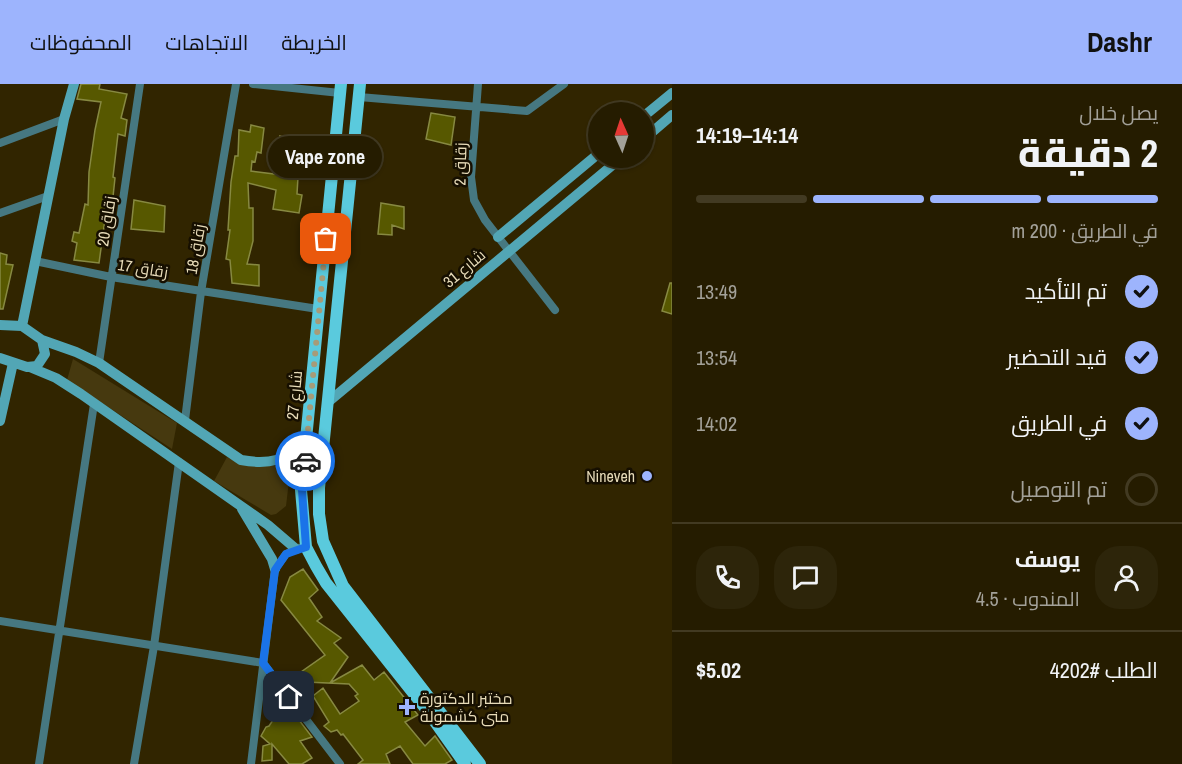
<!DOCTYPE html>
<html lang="ar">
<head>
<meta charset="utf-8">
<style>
	:root { --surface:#251c00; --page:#2d250a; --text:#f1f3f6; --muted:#a3a199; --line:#423a22; --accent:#9db4fd }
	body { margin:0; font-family:"Archivo Narrow",Cairo,sans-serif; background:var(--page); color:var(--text); direction:rtl; height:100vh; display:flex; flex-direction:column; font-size:22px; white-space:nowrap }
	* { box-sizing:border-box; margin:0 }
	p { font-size:20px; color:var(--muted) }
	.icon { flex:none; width:33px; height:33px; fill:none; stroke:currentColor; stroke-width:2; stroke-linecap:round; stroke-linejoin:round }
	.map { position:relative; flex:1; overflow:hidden; direction:ltr }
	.details { display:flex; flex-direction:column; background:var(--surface); width:510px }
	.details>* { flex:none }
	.needle { width:39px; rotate:357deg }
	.tools { position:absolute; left:588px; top:18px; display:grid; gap:12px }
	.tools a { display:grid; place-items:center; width:66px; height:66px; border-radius:50%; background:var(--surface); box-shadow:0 2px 4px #0004,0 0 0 2px var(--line); font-size:30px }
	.pin { position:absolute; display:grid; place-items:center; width:51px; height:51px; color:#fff; margin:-26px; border-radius:12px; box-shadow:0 3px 9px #0006 }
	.courier { position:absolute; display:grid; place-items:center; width:60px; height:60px; margin:-30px; border:4px solid #1a73e8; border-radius:50%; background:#fff; color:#222; box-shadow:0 2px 8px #0007 }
	.bubble { position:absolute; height:42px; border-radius:21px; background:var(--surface); box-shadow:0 2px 4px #0004,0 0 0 2px var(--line); font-size:20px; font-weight:800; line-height:42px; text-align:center; direction:rtl }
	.head em { font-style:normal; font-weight:800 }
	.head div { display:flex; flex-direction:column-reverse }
	.head { display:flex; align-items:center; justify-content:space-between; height:102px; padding:0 24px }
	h1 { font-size:39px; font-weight:800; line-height:45px }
	.bar { display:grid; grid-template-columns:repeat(4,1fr); gap:9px 6px; align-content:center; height:72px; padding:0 24px }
	.bar i { height:8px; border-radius:4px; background:var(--line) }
	.bar .selected { background:var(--accent) }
	.bar p { grid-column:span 4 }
	.line { display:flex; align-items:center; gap:15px; padding:0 24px; border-top:2px solid var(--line) }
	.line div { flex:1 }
	.round { display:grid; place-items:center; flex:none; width:63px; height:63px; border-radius:24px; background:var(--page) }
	ol { padding:0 24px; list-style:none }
	li { display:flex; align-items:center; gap:18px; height:66px }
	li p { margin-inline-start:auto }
	li .icon { padding:6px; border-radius:50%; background:var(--accent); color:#111; stroke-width:4 }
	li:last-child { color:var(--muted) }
	li i { width:33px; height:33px; border:3px solid var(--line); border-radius:50% }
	header { display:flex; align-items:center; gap:36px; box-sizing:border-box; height:84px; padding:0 30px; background:var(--accent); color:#111 }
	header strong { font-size:28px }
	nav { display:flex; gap:33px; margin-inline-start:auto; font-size:21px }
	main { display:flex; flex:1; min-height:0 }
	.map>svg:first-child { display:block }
	.green { fill:#46390f }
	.building { fill:#575800; stroke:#878941; stroke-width:1.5 }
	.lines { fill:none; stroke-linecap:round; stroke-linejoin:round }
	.street { stroke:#467881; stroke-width:8 }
	.secondary { stroke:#52a6b5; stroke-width:10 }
	.primary { stroke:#5acadd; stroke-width:12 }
	.done { stroke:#a79b78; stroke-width:6; stroke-dasharray:0 10.8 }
	.route { stroke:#1a73e8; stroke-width:8 }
	.poi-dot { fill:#9db4fd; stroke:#160f00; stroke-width:2 }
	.labels { text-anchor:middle; stroke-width:5; stroke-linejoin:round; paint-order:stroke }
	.street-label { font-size:16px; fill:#e7dbb8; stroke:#160f00 }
	.poi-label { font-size:16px; fill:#e7dbb8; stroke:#160f00; text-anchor:end }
</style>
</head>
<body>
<header>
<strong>Dashr</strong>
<nav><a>الخريطة</a><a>الاتجاهات</a><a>المحفوظات</a></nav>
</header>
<main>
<section class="details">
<div class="head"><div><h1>2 دقيقة</h1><p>يصل خلال</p></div><em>14:14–14:19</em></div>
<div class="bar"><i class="selected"></i><i class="selected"></i><i class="selected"></i><i></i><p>في الطريق · 200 m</p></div>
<ol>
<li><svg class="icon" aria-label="check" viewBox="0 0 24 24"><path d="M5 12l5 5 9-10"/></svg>تم التأكيد<p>13:49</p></li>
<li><svg class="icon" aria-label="check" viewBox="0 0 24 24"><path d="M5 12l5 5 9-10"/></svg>قيد التحضير<p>13:54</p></li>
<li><svg class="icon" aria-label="check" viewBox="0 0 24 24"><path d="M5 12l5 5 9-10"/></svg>في الطريق<p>14:02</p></li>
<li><i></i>تم التوصيل</li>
</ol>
<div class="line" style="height:108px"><a class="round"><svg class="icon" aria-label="person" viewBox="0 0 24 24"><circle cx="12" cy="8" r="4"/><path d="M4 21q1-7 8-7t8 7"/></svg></a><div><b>يوسف</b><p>المندوب · 4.5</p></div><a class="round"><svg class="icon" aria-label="chat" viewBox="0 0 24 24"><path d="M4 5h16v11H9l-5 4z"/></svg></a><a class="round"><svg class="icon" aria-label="phone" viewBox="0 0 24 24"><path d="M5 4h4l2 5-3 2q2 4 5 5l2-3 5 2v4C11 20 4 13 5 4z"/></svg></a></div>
<div class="line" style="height:78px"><div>الطلب #4202</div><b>$5.02</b></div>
</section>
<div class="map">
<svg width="672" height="680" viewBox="0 0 672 680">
	<rect width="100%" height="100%" fill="#312500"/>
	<!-- green -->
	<path class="green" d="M73,275l104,64 -5,26 -105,-69z
		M227,373l15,8 44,1 5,-2 -5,42 -10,8 -5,1 -57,-34z"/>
	<!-- building -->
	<path class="building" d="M81,0h19l-1,5 28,5 -6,24 6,2 -2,16 -7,-2 -5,43 2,1 -3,28 -5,-1 -8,58 -25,-3 3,-17 -5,-2 2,-9 5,1 6,-29 3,1 1,-33 6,-42 6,-28 -24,-3z
		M431,29l24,4 -4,28 -25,-6z
		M251,41l13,3 -3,25 -4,-1 -2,10 -3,-1 -1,10 47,6 -1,17 5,1 -3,18 -26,-4 3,-19 -28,-7 1,25h4v33l-6,23 12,1v21l-27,-3 -2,-23 -4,-1 4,-29h-2l3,-48 4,-26h3l1,-26 11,2z
		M280,52l26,9 -1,19 -27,-1z
		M134,116l31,6 -1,26 -33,-3z
		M381,119l23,4v22l-12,-4v10l-14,-1z
		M0,169l7,2 -1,9 7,1 -10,44h-3z
		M670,199h2v31l-10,-3z
		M303,485l15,21 -9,8 13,19 -5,4 24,17 -7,5 14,14 -18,26 32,-18 12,15 10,-8 34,43 -13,7 20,24 10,-10 17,24 -7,4h-32l-13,-18 -14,8 4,10h-32l5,-4 -20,-26 -2,1 -4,-5 -6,2 -7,-6 5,-4 -16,-26 10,-8 17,26 19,-13 -4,-5 3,-2 -9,-10 -43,-2 -5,-10 24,-17 -44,-55 9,-23z
		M288,626l8,6 16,21 -12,4 12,17 -10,6h-13l-17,-20v16l-10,1 1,-15 7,-2 -9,-8 5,-9 3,-1 6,-9z"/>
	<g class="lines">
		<!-- street -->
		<path class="street" d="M253,0l87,9
			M478,0l-7,93 3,23 11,20 70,90
			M359,13l168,14 37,-27
			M0,59l64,-24
			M0,129l48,-17
			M35,177l76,16 207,32
			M99,279l41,-279
			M185,336l16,-128 35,-208
			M0,537l263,42 77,101
			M39,680l55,-360
			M134,680l20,-118 25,-184
			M251,680l24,-195 11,-15 12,-6"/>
		<!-- secondary -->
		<path class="secondary" d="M644,32l28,-23
			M644,55l28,-24
			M498,153l100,-83
			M0,241l22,1 20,14 34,12 23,11 142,97c27,5 47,1 66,-20
			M22,242l42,-207 10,-35
			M0,274l27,9 10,-1 8,-12 -3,-14
			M32,284l24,10 25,16 187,131 28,24
			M327,319l294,-245
			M0,337l13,-58
			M242,425l30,50 3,10"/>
		<!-- primary -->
		<path class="primary" d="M341,0l-40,406 5,57 10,19 10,17 100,126 39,55
			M360,0l-41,404v26l4,27 20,45 137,178"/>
	</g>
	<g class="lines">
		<!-- done -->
		<path class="done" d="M305,377l21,-222"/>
		<!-- route -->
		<path class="route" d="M289,613l-26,-34 12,-93 11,-16 20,-7 -4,-57 3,-29"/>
	</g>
	<!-- markers -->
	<g class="poi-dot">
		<circle cx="647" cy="392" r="6"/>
		<path d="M404 614h6v6h6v6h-6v6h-6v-6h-6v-6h6z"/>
	</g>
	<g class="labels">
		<!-- street labels -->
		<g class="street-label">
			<text transform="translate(460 80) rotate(-89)" y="6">زقاق 2</text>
			<text transform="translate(106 137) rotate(-81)" y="6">زقاق 20</text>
			<text transform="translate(195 165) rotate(-80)" y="6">زقاق 18</text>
			<text transform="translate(143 184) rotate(9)" y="6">زقاق 17</text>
			<text transform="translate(464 184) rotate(-40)" y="6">شارع 31</text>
			<text transform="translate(294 311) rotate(-85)" y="6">شارع 27</text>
		</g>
		<!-- poi labels -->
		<g class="poi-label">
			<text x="635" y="398">Nineveh</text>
			<text x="420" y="620" text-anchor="start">مختبر الدكتورة<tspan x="420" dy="18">منى كشمولة</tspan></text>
		</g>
	</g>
</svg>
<div class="tools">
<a><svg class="needle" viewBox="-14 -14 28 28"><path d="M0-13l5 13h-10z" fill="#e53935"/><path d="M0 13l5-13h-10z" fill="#a3a199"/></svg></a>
</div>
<div class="pin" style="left:326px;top:155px;background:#ea580c"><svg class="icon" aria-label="bag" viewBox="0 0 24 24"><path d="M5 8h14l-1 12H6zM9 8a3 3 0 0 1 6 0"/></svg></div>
<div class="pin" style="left:289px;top:613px;background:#1f2937"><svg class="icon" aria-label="home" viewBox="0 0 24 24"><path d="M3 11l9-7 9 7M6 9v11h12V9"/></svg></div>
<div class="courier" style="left:305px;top:377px"><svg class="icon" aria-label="car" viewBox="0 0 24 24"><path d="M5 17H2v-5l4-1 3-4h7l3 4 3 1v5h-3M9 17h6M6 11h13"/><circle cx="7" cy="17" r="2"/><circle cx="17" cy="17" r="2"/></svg></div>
<div class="bubble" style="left:268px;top:52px;width:114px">Vape zone</div>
</div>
</main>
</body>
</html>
